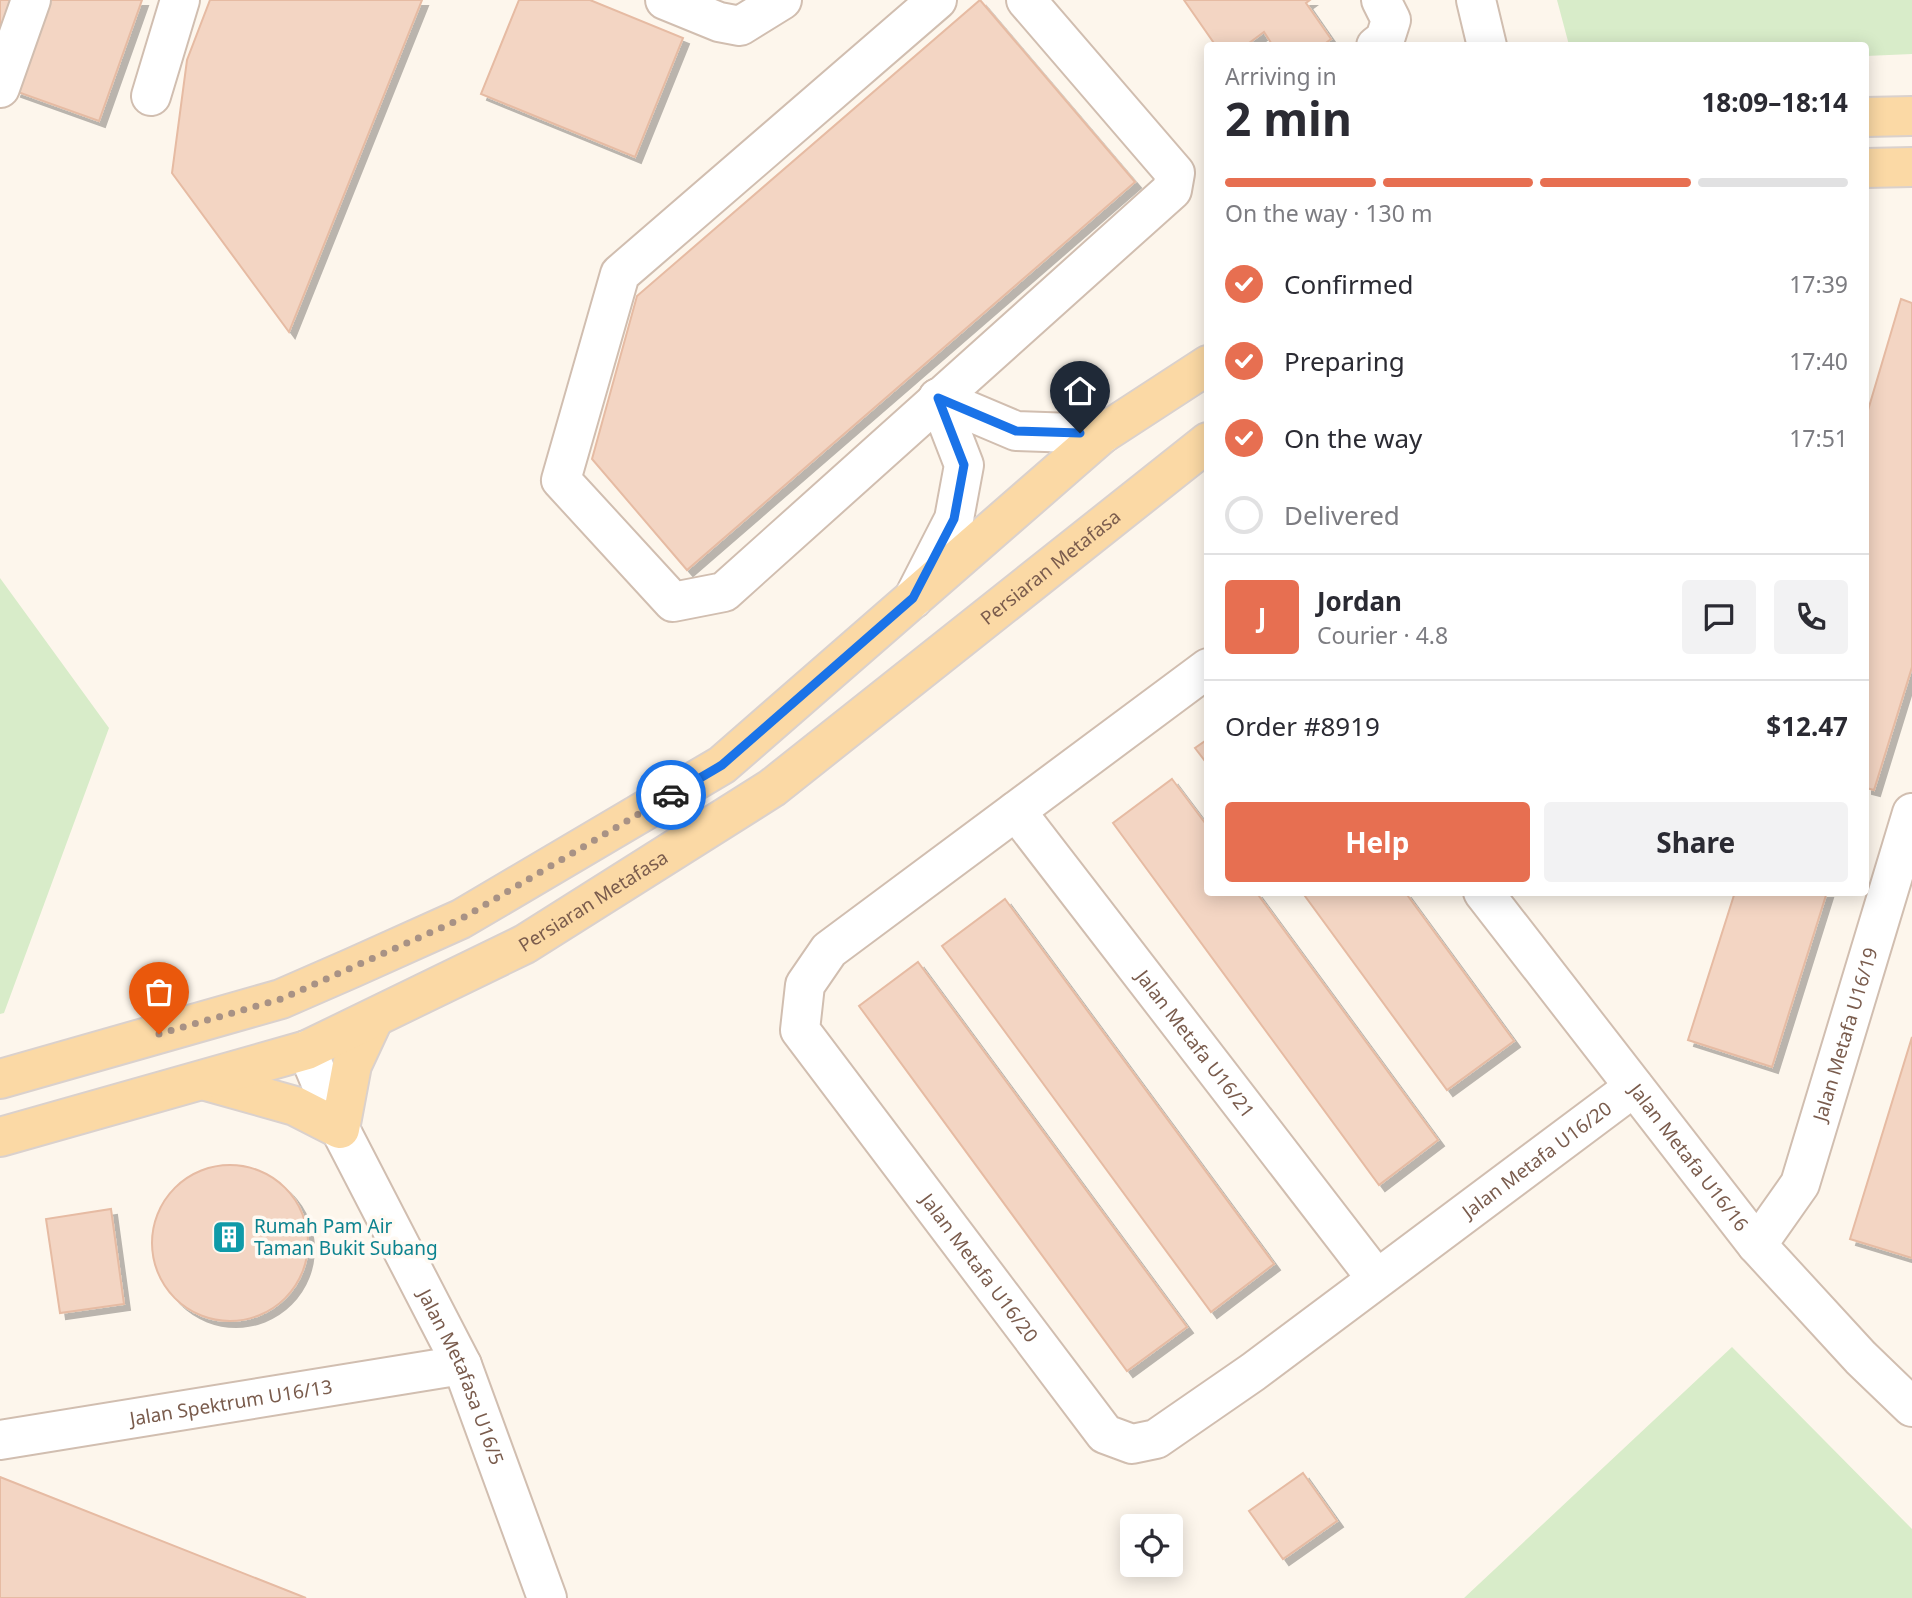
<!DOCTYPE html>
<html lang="en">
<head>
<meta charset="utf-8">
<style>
	:root { --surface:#fff; --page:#f2f2f3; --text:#2b2b33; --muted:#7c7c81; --line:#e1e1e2; --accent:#e76f51 }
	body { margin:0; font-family:"Noto Sans",sans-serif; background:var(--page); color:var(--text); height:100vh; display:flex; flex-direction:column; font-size:26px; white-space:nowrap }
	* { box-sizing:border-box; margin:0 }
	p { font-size:23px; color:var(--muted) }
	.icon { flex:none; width:38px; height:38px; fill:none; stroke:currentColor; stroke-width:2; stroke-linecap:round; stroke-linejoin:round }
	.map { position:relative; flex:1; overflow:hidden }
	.sheet { position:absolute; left:1204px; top:42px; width:665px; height:854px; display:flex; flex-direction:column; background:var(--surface); border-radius:7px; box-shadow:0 4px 18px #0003 }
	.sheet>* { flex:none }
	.fabs { position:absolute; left:1120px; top:1514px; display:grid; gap:14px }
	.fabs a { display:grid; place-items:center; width:63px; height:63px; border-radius:7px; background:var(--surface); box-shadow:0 4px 18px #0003; font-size:35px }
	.pin { position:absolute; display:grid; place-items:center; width:60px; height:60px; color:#fff; margin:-72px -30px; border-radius:50% 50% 50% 0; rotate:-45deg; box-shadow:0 0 7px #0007 }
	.pin .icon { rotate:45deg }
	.courier { position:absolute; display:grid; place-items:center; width:70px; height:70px; margin:-35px; border:5px solid #1a73e8; border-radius:50%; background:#fff; color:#222; box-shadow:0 2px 9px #0007 }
	.summary em { font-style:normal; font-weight:700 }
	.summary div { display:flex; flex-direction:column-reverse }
	.summary { display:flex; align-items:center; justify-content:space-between; height:119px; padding:0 21px }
	h1 { font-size:46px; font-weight:700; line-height:52px }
	.bar { display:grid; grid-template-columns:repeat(4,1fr); gap:10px 7px; align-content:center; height:84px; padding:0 21px }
	.bar i { height:9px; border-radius:5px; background:var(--line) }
	.bar .current { background:var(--accent) }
	.bar p { grid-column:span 4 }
	.line { display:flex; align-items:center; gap:18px; padding:0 21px; border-top:2px solid var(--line) }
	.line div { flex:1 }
	.round { display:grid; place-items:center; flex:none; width:74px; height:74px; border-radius:7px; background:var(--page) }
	ol { padding:0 21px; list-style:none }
	li { display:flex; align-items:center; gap:21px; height:77px }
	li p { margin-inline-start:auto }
	li .icon { padding:7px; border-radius:50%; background:var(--accent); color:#fff; stroke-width:4 }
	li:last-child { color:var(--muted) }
	li i { width:38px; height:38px; border:4px solid var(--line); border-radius:50% }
	.action { display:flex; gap:14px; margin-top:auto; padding:14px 21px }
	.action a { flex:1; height:80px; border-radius:7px; background:var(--accent); color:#fff; font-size:28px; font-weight:700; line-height:80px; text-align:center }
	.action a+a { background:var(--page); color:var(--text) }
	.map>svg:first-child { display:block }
	.green { fill:#d8ecc9 }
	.building { fill:#f3d5c3; stroke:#e6bba3; stroke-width:2; filter:url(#shadow) }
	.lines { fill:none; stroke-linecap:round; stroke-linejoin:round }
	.minor-casing { stroke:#d1beb0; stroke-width:42 }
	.major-casing { stroke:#dad1cd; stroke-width:42 }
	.minor { stroke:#fff; stroke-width:38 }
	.major { stroke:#fbd9a5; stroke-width:38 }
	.done { stroke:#a89285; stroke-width:7; stroke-dasharray:0 12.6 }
	.route { stroke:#1a73e8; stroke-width:9 }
	.labels { text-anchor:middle; stroke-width:7; stroke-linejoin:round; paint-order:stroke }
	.street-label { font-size:19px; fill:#7a5c4d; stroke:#fffaf3 }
	.culture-label { font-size:19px; fill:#0d838f; stroke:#fffaf3; text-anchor:start }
</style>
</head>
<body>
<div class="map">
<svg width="1912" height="1598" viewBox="0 0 1912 1598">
	<defs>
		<filter id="shadow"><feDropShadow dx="6" dy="6" stdDeviation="0" flood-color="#0004"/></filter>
	</defs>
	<rect width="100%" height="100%" fill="#fdf6ec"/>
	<!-- green -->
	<path class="green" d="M1557,0h355v54l-46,2v-10l-297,-1z
		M0,578l109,150 -105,285 -4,1z
		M1732,1347l180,182v69h-448z"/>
	<!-- building -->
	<path class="building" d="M0,0h25l-25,70z
		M47,0h95l-43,121 -84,-30z
		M210,0h212l-133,332 -117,-159 15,-113z
		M519,0h71l93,38 -48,119 -154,-63z
		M980,0l155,182 -448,388 -95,-111 45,-163z
		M1184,0h126l-4,3 25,36 -9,7h-49l-9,-14 -19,14h-29z
		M1901,299l11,4v364l-38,123 -8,-2v-371z
		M1208,739v26l-13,-17z
		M1172,779l36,48v65h48l182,248 -59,45 -266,-362z
		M1302,892h103l109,149 -67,49z
		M1735,892h92l-55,175 -84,-27z
		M1005,899l269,365 -63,48 -269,-366z
		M918,962l269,365 -60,44 -268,-365z
		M1912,1037v221l-62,-19z
		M152 1243a78 78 0 1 1 156 0a78 78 0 1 1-156 0Z
		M111,1209l13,95 -64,9 -14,-94z
		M1303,1473l34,48 -54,38 -34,-48z
		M0,1477l306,121h-306z"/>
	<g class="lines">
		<!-- minor casing -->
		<g class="minor-casing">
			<g id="minor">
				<path d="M665,0l54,22 21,4 42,-26"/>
				<path d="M937,0l-317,274 -59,206 112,122 51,-10 448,-402 3,-17 -149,-173"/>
				<path d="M1476,0l11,46"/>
				<path d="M1376,46l9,-7 6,-19 -10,-20"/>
				<path d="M0,88l31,-88"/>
				<path d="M151,96l29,-96"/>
				<path d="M938,398l78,33 86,3"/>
				<path d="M913,599l41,-80 10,-54 -26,-67"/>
				<path id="s1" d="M1208,668l-379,282 -24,35 -5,45 305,404 27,10 24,-5 97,-67 381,-285"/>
				<path id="s2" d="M1016,811l360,467"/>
				<path id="s3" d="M1483,892l274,353 104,113 51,49"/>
				<path id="s4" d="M307,1050l33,79 122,236 85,233"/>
				<path id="s5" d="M1757,1245l43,-61 112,-371"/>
				<path id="s6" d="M0,1440l462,-75"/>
			</g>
		</g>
		<!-- major casing -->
		<g class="major-casing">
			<g id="major">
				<path d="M1866,117l46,-1"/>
				<path d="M1866,168l46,-1"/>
				<path d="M0,1079l281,-80 71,-31 109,-49 261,-154 380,-331 106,-69"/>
				<path d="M206,1081l89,25 45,23 12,-64 21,-45"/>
				<path id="s7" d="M0,1137l307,-87 218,-106 247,-156 436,-346"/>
			</g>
		</g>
		<!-- minor -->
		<use href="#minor" class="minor"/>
		<!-- major -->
		<use href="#major" class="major"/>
	</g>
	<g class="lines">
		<!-- done -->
		<path class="done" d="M159,1034l122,-35 180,-80 210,-124"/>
		<!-- route -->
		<path class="route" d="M671,795l51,-30 191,-167 41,-79 10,-54 -26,-67 78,33 64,2"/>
	</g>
	<!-- icons -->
	<defs>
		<g id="building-square" transform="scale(1.75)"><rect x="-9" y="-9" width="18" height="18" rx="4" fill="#0f9aa8" stroke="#fffaf3"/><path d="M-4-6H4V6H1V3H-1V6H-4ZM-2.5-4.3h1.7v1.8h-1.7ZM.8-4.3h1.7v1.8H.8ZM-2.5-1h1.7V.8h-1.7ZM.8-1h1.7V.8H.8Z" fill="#fff"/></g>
	</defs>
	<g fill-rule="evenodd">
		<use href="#building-square" x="229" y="1237"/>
	</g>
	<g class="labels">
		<!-- street labels -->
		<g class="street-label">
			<text dy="7" stroke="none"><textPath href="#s7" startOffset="1209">Persiaran Metafasa</textPath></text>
			<text dy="7" stroke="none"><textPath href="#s7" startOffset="642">Persiaran Metafasa</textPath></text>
			<text dy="7" stroke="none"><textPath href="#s5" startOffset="231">Jalan Metafa U16/19</textPath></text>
			<text dy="7" stroke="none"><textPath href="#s2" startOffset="294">Jalan Metafa U16/21</textPath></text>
			<text dy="7" stroke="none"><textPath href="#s3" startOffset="336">Jalan Metafa U16/16</textPath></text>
			<text dy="7" stroke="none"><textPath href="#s1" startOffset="1592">Jalan Metafa U16/20</textPath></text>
			<text dy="7" stroke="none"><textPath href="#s1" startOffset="858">Jalan Metafa U16/20</textPath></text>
			<text dy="7" stroke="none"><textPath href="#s4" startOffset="362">Jalan Metafasa U16/5</textPath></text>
			<text dy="7" stroke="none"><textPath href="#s6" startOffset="234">Jalan Spektrum U16/13</textPath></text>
		</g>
		<!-- culture labels -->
		<g class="culture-label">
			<text x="254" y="1233">Rumah Pam Air<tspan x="254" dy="22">Taman Bukit Subang</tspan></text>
		</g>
	</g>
</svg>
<div class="fabs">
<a><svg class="icon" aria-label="locate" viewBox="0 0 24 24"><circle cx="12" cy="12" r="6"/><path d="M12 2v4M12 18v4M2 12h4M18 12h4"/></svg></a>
</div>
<div class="pin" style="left:159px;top:1034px;background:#ea580c"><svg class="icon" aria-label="bag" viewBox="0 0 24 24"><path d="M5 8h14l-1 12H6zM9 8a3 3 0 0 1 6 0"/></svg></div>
<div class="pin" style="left:1080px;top:433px;background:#1f2937"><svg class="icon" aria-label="home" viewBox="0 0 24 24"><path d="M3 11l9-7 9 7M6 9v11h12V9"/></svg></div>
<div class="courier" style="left:671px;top:795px"><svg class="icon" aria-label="car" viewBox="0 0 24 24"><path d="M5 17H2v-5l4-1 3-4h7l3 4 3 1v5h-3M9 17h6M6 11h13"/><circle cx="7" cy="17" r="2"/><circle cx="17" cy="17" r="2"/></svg></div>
<section class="sheet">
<div class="summary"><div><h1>2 min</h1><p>Arriving in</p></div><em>18:09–18:14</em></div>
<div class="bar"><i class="current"></i><i class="current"></i><i class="current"></i><i></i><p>On the way · 130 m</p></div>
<ol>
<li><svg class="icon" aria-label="check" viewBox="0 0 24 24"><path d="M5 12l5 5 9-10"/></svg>Confirmed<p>17:39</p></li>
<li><svg class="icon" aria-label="check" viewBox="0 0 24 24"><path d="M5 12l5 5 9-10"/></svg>Preparing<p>17:40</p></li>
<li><svg class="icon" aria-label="check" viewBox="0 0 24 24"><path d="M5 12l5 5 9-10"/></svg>On the way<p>17:51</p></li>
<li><i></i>Delivered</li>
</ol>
<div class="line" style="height:126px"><b class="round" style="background:var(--accent);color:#fff">J</b><div><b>Jordan</b><p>Courier · 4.8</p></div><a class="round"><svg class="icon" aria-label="chat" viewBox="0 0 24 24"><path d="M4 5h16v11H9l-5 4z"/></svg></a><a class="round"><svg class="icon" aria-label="phone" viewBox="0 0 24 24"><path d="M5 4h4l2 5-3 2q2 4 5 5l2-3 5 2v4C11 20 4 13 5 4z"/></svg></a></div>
<div class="line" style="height:91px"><div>Order #8919</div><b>$12.47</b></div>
<div class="action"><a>Help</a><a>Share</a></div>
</section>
</div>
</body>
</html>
